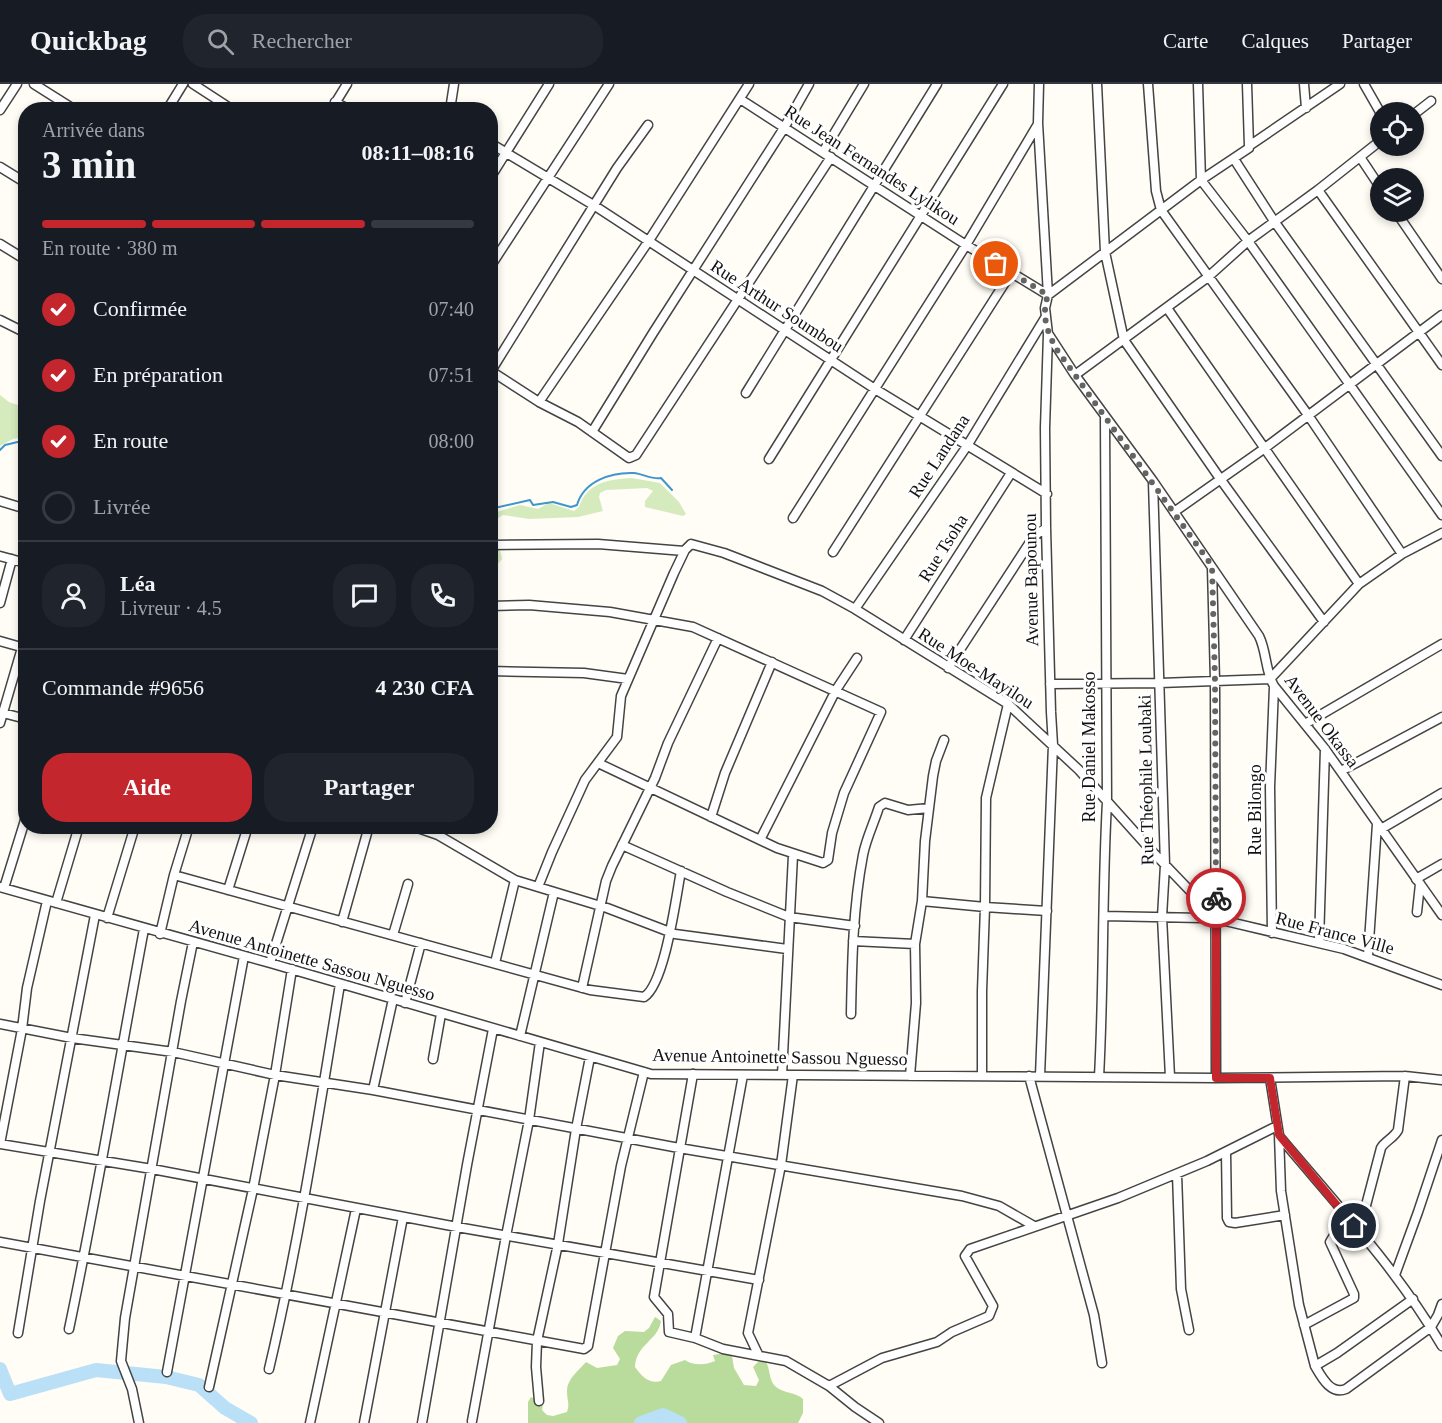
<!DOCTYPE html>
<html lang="fr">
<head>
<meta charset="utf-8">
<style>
	:root { --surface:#171b24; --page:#20242c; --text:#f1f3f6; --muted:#9ea1a6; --line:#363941; --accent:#c4262e }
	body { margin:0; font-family:Georgia,serif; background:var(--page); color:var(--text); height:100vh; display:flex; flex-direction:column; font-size:22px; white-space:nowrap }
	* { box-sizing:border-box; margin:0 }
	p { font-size:20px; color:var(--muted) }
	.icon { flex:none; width:33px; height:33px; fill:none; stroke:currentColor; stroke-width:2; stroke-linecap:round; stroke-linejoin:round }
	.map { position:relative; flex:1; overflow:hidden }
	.drawer { position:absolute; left:18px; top:18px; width:480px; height:732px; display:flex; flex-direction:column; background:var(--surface); border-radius:24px; box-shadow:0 3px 9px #0003 }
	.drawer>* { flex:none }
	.fabs { position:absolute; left:1370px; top:18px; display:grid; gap:12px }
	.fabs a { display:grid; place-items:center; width:54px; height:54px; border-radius:50%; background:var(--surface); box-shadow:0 3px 9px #0003; font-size:30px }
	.pin { position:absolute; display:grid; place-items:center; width:51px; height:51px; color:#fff; margin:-26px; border:3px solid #fff; border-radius:50%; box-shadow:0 2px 6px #0007 }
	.courier { position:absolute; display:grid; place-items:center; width:60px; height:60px; margin:-30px; border:4px solid #c4262e; border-radius:50%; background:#fff; color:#222; box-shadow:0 2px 8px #0007 }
	.overview em { font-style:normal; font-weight:700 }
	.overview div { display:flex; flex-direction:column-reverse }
	.overview { display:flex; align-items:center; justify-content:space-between; height:102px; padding:0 24px }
	h1 { font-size:39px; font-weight:700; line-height:45px }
	.bar { display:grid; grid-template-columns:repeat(4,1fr); gap:9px 6px; align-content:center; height:72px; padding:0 24px }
	.bar i { height:8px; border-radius:4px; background:var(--line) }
	.bar .selected { background:var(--accent) }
	.bar p { grid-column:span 4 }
	.line { display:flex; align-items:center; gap:15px; padding:0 24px; border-top:2px solid var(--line) }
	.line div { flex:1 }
	.round { display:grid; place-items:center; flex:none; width:63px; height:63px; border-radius:24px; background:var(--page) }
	ol { padding:0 24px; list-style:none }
	li { display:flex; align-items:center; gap:18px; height:66px }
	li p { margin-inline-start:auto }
	li .icon { padding:6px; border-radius:50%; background:var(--accent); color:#fff; stroke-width:4 }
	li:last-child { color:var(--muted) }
	li i { width:33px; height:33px; border:3px solid var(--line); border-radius:50% }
	.action { display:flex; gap:12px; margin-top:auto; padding:12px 24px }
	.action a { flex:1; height:69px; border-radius:24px; background:var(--accent); color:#fff; font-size:24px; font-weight:700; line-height:69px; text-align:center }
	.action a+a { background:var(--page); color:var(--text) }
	header { display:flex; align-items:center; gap:36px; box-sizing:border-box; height:84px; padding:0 30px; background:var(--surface); border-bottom:2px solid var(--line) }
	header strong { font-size:28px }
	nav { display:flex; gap:33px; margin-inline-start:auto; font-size:21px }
	.search { width:420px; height:54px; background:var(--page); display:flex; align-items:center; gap:15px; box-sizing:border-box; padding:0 21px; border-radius:24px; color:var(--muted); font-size:22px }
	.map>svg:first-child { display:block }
	.green { fill:#d5ebbd }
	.forest { fill:#b9dc9c }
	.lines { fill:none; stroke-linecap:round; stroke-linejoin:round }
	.stream { stroke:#3f96cf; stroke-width:2 }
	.river { stroke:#b9e0f7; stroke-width:14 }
	.minor-casing { stroke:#444; stroke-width:11 }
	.minor { stroke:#fff; stroke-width:8 }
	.done { stroke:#646461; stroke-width:6; stroke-dasharray:0 10.8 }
	.route { stroke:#c4262e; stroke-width:8 }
	.labels { text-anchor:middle; stroke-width:6; stroke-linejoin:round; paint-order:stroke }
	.street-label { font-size:18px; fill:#111; stroke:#fff }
</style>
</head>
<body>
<header>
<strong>Quickbag</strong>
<div class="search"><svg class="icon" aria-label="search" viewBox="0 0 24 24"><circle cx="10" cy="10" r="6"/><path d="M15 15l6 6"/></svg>Rechercher</div>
<nav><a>Carte</a><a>Calques</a><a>Partager</a></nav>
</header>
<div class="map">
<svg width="1442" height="1339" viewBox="0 0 1442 1339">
	<rect width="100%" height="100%" fill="#fffdf5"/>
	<!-- green -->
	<path class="green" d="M0,311l9,7 17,6 -1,29 -12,2 -13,7z
		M632,394l28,5 19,19 7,12 -3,2 -38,-9v-6l8,-10 -6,-3 -41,2 -6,3 -1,4 4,14 -25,6 -49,2 -26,-4 -11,7c-2,13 9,24 10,37l-4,5 -7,-1v-48l2,-2 27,-8 18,4 11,-6 25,8 5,-4c8,-25 31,-28 53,-29z"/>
	<!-- forest -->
	<path class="forest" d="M655,1233l6,4c-3,20 -25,23 -26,46 7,10 14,17 26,14l10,-16 14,-5c8,6 21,5 30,1l-2,-6 13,-2 6,3 2,12 10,17 12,1 3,-6 -6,-13 5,-5 7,-2c6,9 3,20 11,27 9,7 20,5 27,12v14l-5,10h-270v-21l3,-5 12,6 -1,7 5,5 6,1 14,-4c3,-8 0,-12 0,-20 -1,-12 12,-22 19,-30l11,6 20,-3 3,-6 -7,-11 5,-12 7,-5 19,1 5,-4z"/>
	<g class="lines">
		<!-- stream -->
		<path class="stream" d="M0,366l5,-5 21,-5
			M490,425l40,-9 3,5 20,-3 18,5 6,-2c7,-24 34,-33 57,-32 9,1 19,7 27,5l11,12
			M0,1298l3,-6"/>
		<!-- river -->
		<path class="river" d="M0,1285l10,25 86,-24 70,7 33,8 26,23 26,15
			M641,1339l22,-8 17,8"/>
		<!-- minor casing -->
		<g class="minor-casing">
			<path id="minor" d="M34,0l41,26
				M193,0l40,26
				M1039,0l-1,39 10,172 -3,13 3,26 -3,94 1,100 5,184 2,33 -13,331
				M1097,0l8,168 19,88 97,140 103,142
				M1148,0l8,107 5,19 147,205 94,139
				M1198,0l3,96 47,61 194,274
				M1247,0l2,62
				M1304,0l2,24
				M1364,0l16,28
				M740,15l226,146 82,50 153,-115 48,-32v-2l91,-62
				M335,18l15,8
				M0,26l17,-26
				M167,26l16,-26
				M331,26l16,-26
				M450,26l4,-26
				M1413,31l18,-14
				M648,41l-31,43 -126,203 48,31 39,20 51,36 7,-3 195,-298
				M490,59l105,63 280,183 172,105
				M823,68l41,-68
				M1360,73l20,30
				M1234,75l40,62 168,235
				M0,83l26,16
				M490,94l59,-94
				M1318,106l124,175
				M1396,128l46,67
				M0,160l26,16
				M490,183l119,-183
				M1167,224l192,276
				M0,236l26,13
				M1049,251l26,40 78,106 106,155c8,16 6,35 15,50l51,63 117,166
				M1075,291l133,-98 40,-36 70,-51 62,-49
				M746,309l191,-309
				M539,318l109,-160 101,-158
				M592,348l61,-99 131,-205 25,-44
				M769,375l234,-375
				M1153,398l12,383 -3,52 8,160
				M0,417l26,8
				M1174,428l91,-64 177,-133
				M793,434l173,-273 72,-121
				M490,461l108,-1 86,7
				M833,468l178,-279
				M0,472l26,7
				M1212,484l3,113 1,397
				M0,519l12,-44
				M490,522l39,-1 81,7 83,15 188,85 -37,81 -12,40 -4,27 -5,3 -46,-15 -179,-85
				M855,525l112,-163 78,-128
				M904,556l107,-167
				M0,557l21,6
				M948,584l86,-132 12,-8
				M490,587l94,2 44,6
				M1270,595l89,-95 43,-30 40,-21
				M1050,600l110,-1 110,-4
				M3,629l23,6
				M0,639l26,-89
				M1305,640l137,-80
				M1341,687l101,-54
				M711,733l14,-44 47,-111
				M412,742l26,9 77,45 92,28 68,26 112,15
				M1381,745l61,-36
				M760,756l76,-150 21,-32
				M622,761l105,47 62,25 66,9
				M174,791l416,115 54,7c21,-13 32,-100 37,-126
				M1416,795l26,-15
				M0,803l270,76 381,111 565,4 189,-2 37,4
				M538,803l14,-35 33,-72 32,-43 4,-41 53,-123 11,-23 6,-6 33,9 98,38 33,18 153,95 71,66 70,78 68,71 127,30 98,36
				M4,804l22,-71
				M228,806l20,-64
				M922,817l63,6 62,4
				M56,819l23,-77
				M1417,828l3,-28
				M1104,832l98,2 8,-5
				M107,834l28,-92
				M342,838l27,-96
				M1272,849l-2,-146 4,-100
				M160,850l14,-59 15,-49
				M393,851l15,-51
				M853,857l62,3
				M1319,858l6,-193
				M1368,872l9,-132
				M270,879l43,-137
				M495,879l20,-83
				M582,904l24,-107 6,-15 43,-88 13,-35 50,-105
				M405,919l16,-60
				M851,930c1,-53 2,-107 12,-159 3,-16 11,-32 16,-48l6,-4 23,7 21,-2
				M0,940l72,14 101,14 102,23 98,15 306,58 283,48 37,10 35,20
				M520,952l34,-144
				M433,975l8,-45
				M693,990l-39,223 14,17 1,18 26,6 28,11 63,12 43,25 26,21 24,16
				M782,991l11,-220
				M910,992l6,-73 -1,-59 7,-43 3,-60 8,-65 3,-15 8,-21
				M982,992v-85l3,-84 1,-109 22,-94
				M1029,992l65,239 8,48
				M1099,993c5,-92 3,-184 8,-275l-2,-384
				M1270,994l9,57 2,56 18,114 16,61c7,12 16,29 31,23l85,-62 7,-12 4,-11
				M373,1006l20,-91
				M1279,1052c57,68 118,133 163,210
				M0,1060l152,25 305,58 302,53
				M0,1060l22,-115 5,-41 20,-87
				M1226,1068l1,66 2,4 6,1 50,-8
				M1177,1090l4,115 8,41
				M1359,1148l22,-84c4,-7 13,-10 17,-18l7,-54
				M0,1158l584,107 4,-3 33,-180 23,-94
				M1395,1191l23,-63 24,-72
				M1304,1241l50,-27v-4l-24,-52 3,-5 21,-12
				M69,1245c28,-133 50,-267 75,-400
				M18,1249l22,-132 55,-286
				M695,1254l48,-263
				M758,1270l-10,-21 33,-168 12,-90
				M1315,1282l22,-13 76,-54
				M269,1285c30,-127 50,-256 71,-385
				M167,1288l77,-416
				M829,1302l53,-28 55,-16 15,-10 37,-16 4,-10 -28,-50 5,-7 148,-51 89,-37 70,-35
				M209,1303l44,-198 22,-114 17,-106
				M539,1317l-3,-34 1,-26 21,-97 18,-115 14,-72
				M472,1337l34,-185 23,-116 11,-78
				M139,1339l-7,-34 -11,-28 4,-43 56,-317 12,-59
				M310,1339l46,-214
				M364,1339l39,-206
				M422,1339l45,-258 26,-136"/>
		</g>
		<!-- minor -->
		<use href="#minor" class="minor"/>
	</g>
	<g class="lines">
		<!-- done -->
		<path class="done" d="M996,180l52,31c-7,20 -1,37 9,55l155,216 3,115 1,217"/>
		<!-- route -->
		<path class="route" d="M1216,814v180h54l9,57 75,91"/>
	</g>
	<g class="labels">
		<!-- street labels -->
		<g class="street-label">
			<text transform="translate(872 81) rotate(33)" y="6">Rue Jean Fernandes Lylikou</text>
			<text transform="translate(777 222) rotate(33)" y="6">Rue Arthur Soumbou</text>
			<text transform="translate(939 372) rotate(-57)" y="6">Rue Landana</text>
			<text transform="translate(943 464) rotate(-58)" y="6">Rue Tsoha</text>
			<text transform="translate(1031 496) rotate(-91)" y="6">Avenue Bapounou</text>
			<text transform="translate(976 584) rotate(33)" y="6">Rue Moe-Mayilou</text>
			<text transform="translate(1322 637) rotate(53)" y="6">Avenue Okassa</text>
			<text transform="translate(1089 663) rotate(-90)" y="6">Rue Daniel Makosso</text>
			<text transform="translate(1146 696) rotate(-91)" y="6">Rue Théophile Loubaki</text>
			<text transform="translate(1255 726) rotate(-90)" y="6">Rue Bilongo</text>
			<text transform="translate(1335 849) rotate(15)" y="6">Rue France Ville</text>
			<text transform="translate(312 876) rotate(16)" y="6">Avenue Antoinette Sassou Nguesso</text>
			<text transform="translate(780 973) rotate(1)" y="6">Avenue Antoinette Sassou Nguesso</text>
		</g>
	</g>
</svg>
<div class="fabs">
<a><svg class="icon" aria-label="locate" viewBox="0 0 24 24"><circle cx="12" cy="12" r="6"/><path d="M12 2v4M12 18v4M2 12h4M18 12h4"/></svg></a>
<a><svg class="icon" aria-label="layers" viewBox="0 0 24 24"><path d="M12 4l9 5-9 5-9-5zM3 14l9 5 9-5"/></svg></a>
</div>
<div class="pin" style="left:996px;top:180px;background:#ea580c"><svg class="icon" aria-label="bag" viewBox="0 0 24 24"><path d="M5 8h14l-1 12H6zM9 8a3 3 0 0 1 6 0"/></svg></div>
<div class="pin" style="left:1354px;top:1142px;background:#1f2937"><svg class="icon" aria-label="home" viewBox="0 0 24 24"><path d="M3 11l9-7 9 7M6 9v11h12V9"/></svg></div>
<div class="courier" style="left:1216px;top:814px"><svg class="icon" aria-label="bike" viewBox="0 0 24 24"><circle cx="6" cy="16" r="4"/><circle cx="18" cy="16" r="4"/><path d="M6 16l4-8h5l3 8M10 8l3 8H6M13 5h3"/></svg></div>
<section class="drawer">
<div class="overview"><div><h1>3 min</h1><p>Arrivée dans</p></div><em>08:11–08:16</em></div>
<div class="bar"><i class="selected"></i><i class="selected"></i><i class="selected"></i><i></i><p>En route · 380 m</p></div>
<ol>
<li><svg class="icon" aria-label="check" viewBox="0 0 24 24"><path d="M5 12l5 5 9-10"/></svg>Confirmée<p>07:40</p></li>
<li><svg class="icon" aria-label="check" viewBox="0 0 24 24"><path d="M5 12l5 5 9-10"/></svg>En préparation<p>07:51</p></li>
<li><svg class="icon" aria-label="check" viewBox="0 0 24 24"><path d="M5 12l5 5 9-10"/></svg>En route<p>08:00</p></li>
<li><i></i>Livrée</li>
</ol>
<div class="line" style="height:108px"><a class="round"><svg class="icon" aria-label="person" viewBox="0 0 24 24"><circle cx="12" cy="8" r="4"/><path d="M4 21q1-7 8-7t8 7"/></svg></a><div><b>Léa</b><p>Livreur · 4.5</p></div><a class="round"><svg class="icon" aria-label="chat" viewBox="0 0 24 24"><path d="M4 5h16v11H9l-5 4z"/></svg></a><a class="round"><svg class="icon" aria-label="phone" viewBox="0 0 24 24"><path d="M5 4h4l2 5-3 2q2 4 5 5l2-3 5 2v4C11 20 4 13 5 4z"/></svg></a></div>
<div class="line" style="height:78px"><div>Commande #9656</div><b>4 230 CFA</b></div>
<div class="action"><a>Aide</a><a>Partager</a></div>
</section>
</div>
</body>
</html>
